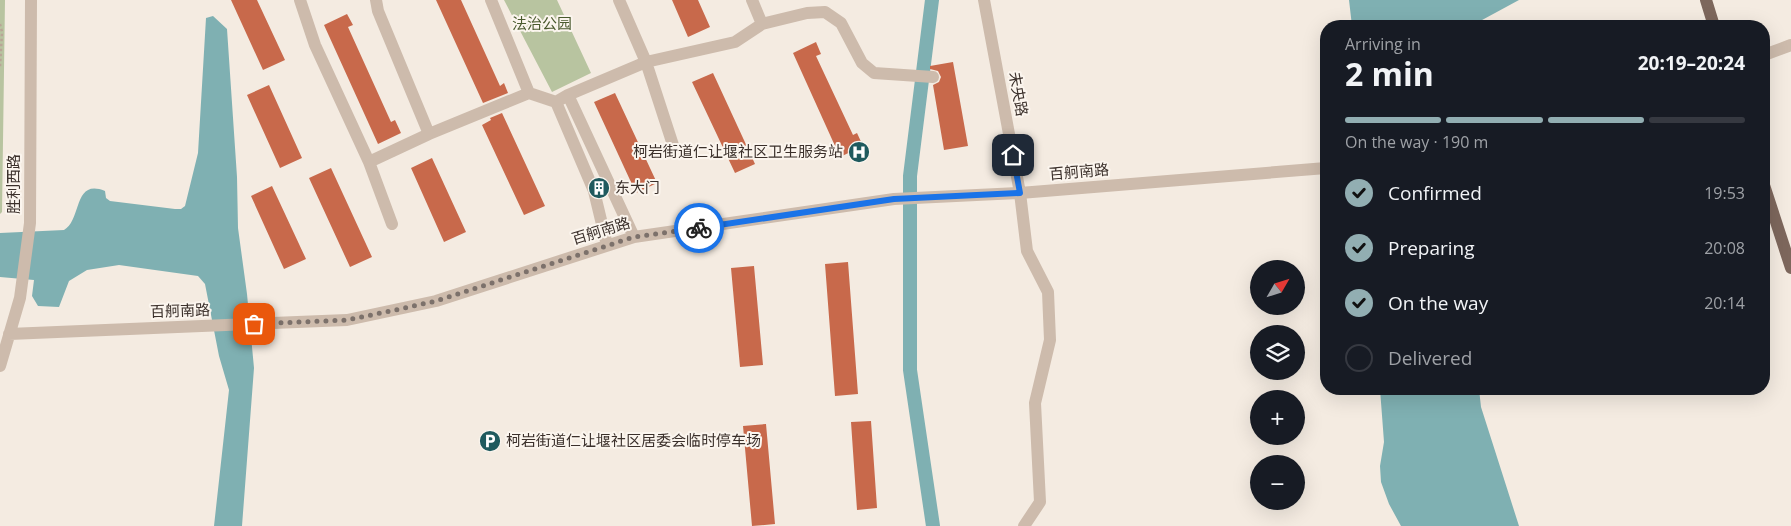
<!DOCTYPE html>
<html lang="en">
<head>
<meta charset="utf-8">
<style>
	:root { --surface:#171b24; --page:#20242c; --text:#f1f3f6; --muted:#9ea1a6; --line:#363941; --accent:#92aeb2 }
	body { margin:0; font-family:"Open Sans","Noto Sans SC",sans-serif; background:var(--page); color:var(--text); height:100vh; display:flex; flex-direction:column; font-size:19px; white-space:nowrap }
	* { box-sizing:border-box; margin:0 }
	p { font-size:16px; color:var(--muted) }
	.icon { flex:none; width:28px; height:28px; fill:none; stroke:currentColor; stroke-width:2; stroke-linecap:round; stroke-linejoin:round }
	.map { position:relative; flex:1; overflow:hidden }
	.drawer { position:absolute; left:1320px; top:20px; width:450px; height:375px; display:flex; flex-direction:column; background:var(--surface); border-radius:20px; box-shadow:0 5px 20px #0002 }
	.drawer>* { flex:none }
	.needle { width:32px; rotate:51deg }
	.buttons { position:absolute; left:1250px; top:260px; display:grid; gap:10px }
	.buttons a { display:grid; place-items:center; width:55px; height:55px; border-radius:50%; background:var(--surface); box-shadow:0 5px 20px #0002; font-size:25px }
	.pin { position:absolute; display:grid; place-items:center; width:42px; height:42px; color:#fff; margin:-21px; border-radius:10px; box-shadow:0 2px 8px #0006 }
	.courier { position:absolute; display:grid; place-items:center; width:50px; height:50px; margin:-25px; border:4px solid #1a73e8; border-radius:50%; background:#fff; color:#222; box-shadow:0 1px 6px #0007 }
	.headline em { font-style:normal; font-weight:700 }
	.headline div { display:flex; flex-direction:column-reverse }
	.headline { display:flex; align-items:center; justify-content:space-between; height:85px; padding:0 25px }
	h1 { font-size:32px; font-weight:700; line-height:38px }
	.bar { display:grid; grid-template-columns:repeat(4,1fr); gap:8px 5px; align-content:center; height:60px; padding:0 25px }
	.bar i { height:6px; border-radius:4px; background:var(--line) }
	.bar .active { background:var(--accent) }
	.bar p { grid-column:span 4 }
	ol { padding:0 25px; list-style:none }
	li { display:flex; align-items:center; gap:15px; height:55px }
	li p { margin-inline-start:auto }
	li .icon { padding:5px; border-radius:50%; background:var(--accent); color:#111; stroke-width:4 }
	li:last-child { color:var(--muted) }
	li i { width:28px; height:28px; border:2px solid var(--line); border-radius:50% }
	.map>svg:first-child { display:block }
	.green { fill:#b8c4a0 }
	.water { fill:#7fb0b2 }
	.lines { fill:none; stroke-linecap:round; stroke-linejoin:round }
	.canal { stroke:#7fb0b2; stroke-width:14 }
	.building { fill:#c8694b }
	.path { stroke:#b9a596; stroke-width:2.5; stroke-dasharray:2.5 2.5; stroke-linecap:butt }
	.minor { stroke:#cdbbac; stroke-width:12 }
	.major { stroke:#7d675c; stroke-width:12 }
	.done { stroke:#7c716b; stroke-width:5; stroke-dasharray:0 9 }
	.route { stroke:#1a73e8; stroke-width:6 }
	.labels { text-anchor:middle; stroke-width:4; stroke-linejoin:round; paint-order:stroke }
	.park-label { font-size:15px; fill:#4a5a2e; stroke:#fbf5ee }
	.street-label { font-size:15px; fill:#3b302b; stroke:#fbf5ee }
	.poi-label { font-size:15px; fill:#3b302b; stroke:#fbf5ee; text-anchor:start }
</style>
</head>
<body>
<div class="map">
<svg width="1791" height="526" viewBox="0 0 1791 526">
	<rect width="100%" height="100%" fill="#f4ebe1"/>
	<!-- green -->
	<path class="green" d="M0,0h5l-3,212 -2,2z
		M504,0h53l34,73 -39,19z"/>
	<!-- water -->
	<path class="water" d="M1349,0h170l-48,26h-119z
		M213,16l14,13 10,148 1,51 9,66 7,74 -12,158h-28l15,-136 -10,-34 -14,-72 -7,-8 -79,-11 -32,5 -18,11 -10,26 -21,-1 -6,-10 2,-16 -34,-3v-44l64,-3c18,-10 9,-52 41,-39l1,7 4,3 65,8h6l4,-3 13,-53 8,-135z
		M1380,389h99l2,18 38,119h-118l-12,-22 -8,-22 -1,-16 4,-24z"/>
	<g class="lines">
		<!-- canal -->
		<path class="canal" d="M932,0l-22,176v194l23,156"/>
	</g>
	<!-- building -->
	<path class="building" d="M231,0h26l28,60 -22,10z
		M436,0h25l39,86 4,-3 4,10 -25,10z
		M672,0h26l12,27 -22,10z
		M347,14l6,11 -5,2 43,95 4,-2 6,13 -23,11 -54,-119z
		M816,42l5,12 -5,2 37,79 4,-2 6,13 -23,11 -47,-104z
		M953,62l15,84 -24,4 -11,-65 6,-3 2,-5 -3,-6 -8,-2v-3z
		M713,73l42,91 -20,9 -43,-91z
		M269,85l33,73 -22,10 -33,-73z
		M615,93l42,90 -21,10 -42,-91z
		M502,113l43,93 -21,9 -42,-90 9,-5 -1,-2z
		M432,158l34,74 -22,10 -33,-74z
		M331,168l41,89 -22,10 -41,-89z
		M272,186l34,73 -22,10 -33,-73z
		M848,262l10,132 -23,2 -10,-132z
		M754,266l9,99 -23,2 -9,-99z
		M871,421l6,87 -20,2 -6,-88z
		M766,424l9,100 -23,2 -9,-100z"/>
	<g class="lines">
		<!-- path -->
		<path class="path" d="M0,24l2,8 -2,35"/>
		<!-- minor -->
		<path class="minor" d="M300,0l15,45 54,117 23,62
			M376,0l2,11 51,123
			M491,0l38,93
			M619,0l27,62 27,83
			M752,0l10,24
			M984,0l36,193 7,58 21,41 2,48 -15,63 5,99 -16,24
			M1764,55l27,-10
			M568,95l66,142
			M556,102l38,89 13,54
			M369,162l60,-28 100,-41 27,9 12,-7 78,-33 89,-20 27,-18 45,-11 18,-1 16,11 21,40 12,10 59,4
			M9,334l338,-14 89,-19 198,-64 260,-38 126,-6 306,-25
			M0,366l20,-68 10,-75 1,-223"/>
		<!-- major -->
		<path class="major" d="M1706,0l8,26
			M1764,185l27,83"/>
	</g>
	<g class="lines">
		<!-- done -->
		<path class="done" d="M254,324l93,-4 53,-11 36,-8 198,-64 65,-9"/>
		<!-- route -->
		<path class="route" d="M699,228l195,-29 126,-6 -7,-38"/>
	</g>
	<!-- icons -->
	<defs>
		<g id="hospital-disc" transform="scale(1.125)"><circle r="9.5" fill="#1f5a5e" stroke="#fbf5ee"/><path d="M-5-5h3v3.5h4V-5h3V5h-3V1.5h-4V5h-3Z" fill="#fff"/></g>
		<g id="building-disc" transform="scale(1.125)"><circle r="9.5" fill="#1f5a5e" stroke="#fbf5ee"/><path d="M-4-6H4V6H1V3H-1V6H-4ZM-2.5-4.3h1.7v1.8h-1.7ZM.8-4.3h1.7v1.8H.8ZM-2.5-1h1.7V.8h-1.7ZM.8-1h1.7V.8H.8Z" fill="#fff"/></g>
		<g id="parking-disc" transform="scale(1.125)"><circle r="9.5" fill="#1f5a5e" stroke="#fbf5ee"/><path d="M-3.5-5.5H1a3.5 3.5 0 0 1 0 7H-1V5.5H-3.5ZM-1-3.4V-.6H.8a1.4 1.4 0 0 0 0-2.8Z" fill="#fff"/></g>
	</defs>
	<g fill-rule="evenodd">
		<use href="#hospital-disc" x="859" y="152"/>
		<use href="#building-disc" x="599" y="188"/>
		<use href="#parking-disc" x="490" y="441"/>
	</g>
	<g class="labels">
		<!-- park labels -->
		<g class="park-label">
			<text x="542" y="29">法治公园</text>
		</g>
		<!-- street labels -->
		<g class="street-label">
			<text transform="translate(1018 94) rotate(80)" y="5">未央路</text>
			<text transform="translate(1079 172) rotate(-5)" y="5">百舸南路</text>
			<text transform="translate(14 184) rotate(-90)" y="5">胜利西路</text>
			<text transform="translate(601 231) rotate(-17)" y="5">百舸南路</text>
			<text transform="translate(180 311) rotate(-2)" y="5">百舸南路</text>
		</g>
		<!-- poi labels -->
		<g class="poi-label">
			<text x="843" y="157" text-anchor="end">柯岩街道仁让堰社区卫生服务站</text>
			<text x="615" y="193">东大门</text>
			<text x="506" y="446">柯岩街道仁让堰社区居委会临时停车场</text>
		</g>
	</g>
</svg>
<div class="buttons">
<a><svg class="needle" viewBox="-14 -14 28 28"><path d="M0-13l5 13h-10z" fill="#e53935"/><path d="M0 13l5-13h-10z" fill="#9ea1a6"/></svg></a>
<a><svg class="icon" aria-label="layers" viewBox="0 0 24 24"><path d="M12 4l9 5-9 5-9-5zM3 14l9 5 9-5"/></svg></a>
<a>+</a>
<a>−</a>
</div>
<div class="pin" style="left:254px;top:324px;background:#ea580c"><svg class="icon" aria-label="bag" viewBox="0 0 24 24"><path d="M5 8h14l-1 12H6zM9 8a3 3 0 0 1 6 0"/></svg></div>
<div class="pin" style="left:1013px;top:155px;background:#1f2937"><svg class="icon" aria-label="home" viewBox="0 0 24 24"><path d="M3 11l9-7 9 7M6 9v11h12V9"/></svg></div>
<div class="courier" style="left:699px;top:228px"><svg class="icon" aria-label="bike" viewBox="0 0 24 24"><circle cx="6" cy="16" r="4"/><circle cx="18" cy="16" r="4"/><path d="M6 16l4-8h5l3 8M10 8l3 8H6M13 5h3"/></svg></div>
<section class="drawer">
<div class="headline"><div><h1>2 min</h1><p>Arriving in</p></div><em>20:19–20:24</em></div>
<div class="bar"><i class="active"></i><i class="active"></i><i class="active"></i><i></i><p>On the way · 190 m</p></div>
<ol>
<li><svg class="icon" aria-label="check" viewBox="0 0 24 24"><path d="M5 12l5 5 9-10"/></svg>Confirmed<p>19:53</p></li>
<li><svg class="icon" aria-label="check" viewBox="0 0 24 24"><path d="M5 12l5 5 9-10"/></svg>Preparing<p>20:08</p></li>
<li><svg class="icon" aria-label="check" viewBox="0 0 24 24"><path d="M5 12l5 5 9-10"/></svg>On the way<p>20:14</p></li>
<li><i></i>Delivered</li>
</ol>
</section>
</div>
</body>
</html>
